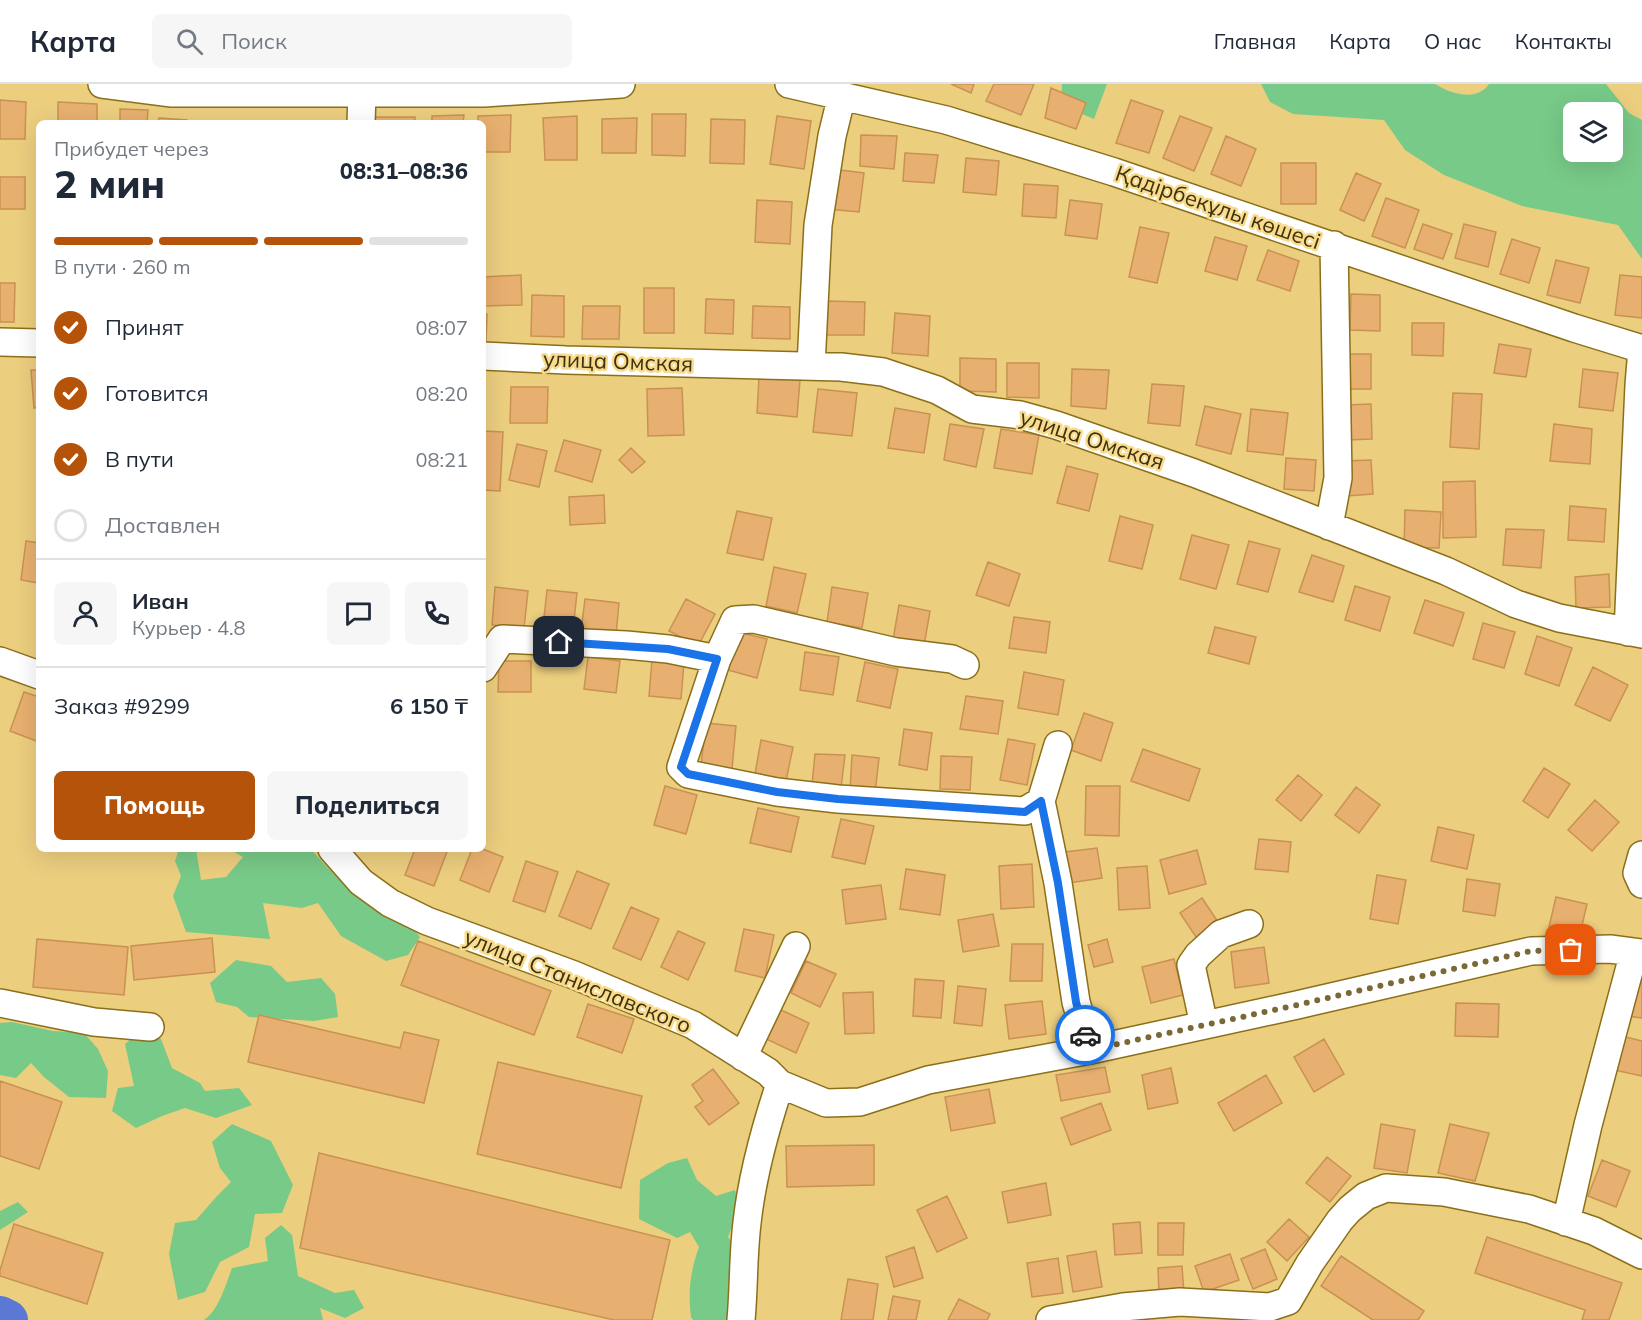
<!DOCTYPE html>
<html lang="ru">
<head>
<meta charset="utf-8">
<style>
	:root { --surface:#fff; --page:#f6f6f7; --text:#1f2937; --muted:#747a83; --line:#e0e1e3; --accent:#b45309 }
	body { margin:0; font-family:Mulish,sans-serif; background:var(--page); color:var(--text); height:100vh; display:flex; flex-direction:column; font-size:22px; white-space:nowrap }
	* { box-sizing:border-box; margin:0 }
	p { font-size:20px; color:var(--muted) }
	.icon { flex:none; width:33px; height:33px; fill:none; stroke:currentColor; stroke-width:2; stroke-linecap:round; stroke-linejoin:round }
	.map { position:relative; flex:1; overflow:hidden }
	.panel { position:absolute; left:36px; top:36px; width:450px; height:732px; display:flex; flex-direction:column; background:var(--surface); border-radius:9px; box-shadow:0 6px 24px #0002 }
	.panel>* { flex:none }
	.fabs { position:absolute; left:1563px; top:18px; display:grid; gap:12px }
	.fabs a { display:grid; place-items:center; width:60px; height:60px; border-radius:9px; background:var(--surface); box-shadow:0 6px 24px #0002; font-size:30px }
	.pin { position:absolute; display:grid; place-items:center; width:51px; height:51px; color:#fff; margin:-26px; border-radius:12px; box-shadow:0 3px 9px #0006 }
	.courier { position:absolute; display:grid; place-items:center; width:60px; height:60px; margin:-30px; border:4px solid #1a73e8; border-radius:50%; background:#fff; color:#222; box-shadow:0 2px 8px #0007 }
	.overview em { font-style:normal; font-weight:800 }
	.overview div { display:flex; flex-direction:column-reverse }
	.overview { display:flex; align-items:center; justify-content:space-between; height:102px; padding:0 18px }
	h1 { font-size:39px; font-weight:800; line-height:45px }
	.bar { display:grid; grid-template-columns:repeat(4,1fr); gap:9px 6px; align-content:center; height:72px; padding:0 18px }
	.bar i { height:8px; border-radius:4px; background:var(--line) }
	.bar .active { background:var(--accent) }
	.bar p { grid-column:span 4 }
	.line { display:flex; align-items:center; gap:15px; padding:0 18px; border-top:2px solid var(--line) }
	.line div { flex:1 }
	.round { display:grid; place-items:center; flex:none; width:63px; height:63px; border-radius:9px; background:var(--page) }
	ol { padding:0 18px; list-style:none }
	li { display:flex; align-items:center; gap:18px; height:66px }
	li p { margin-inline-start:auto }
	li .icon { padding:6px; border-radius:50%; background:var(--accent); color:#fff; stroke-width:4 }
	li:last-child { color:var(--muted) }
	li i { width:33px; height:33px; border:3px solid var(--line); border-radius:50% }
	.cta { display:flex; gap:12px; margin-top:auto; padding:12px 18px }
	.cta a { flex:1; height:69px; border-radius:9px; background:var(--accent); color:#fff; font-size:24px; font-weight:800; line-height:69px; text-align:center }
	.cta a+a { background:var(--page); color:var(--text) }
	header { display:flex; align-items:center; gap:36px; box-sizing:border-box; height:84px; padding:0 30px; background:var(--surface); border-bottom:2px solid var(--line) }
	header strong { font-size:28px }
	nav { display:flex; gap:33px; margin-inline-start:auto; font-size:21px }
	.search { width:420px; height:54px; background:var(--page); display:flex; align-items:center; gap:15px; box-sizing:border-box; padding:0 21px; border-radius:9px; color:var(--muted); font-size:22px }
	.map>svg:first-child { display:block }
	.green { fill:#78ca88; fill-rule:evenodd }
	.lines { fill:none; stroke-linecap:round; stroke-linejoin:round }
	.river { stroke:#5c78d5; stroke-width:40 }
	.building { fill:#e8b070; stroke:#c89252; stroke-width:1.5 }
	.minor-casing { stroke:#8b6f19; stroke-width:30 }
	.minor { stroke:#fff; stroke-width:27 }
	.done { stroke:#7a6837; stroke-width:6; stroke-dasharray:0 10.8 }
	.route { stroke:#1a73e8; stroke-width:8 }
	.labels { text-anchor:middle; stroke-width:5; stroke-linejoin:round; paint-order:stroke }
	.street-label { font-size:22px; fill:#3d3110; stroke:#f9db8c }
</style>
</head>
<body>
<header>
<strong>Карта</strong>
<div class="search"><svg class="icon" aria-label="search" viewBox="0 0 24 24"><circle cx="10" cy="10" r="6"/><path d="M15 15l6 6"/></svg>Поиск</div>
<nav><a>Главная</a><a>Карта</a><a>О нас</a><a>Контакты</a></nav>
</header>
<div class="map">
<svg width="1642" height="1236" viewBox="0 0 1642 1236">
	<rect width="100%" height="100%" fill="#ecce7f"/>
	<!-- green -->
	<path class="green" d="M1062,0h45l-13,35 -33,-14z
		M1261,0h174c16,10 42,18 54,0h117l23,29 13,7v139l-24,-34 -96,-19 -78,-31 -39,-25 -21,-30 -91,-6 -23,-12zM1574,28h38v40h-38z
		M179,765h17l5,31 25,-3 17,-20 -14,-8h82l14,16 32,31 36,21 14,4 13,16 -12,18 -22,6 -45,-25 -23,-33 -16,5 -39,-5 7,36 -84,-7 -13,-36 8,-20 -6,-15z
		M236,876l35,6 16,16 34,-4 14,16 3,23 -24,4 -65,-4 -12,-10 -21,-5 -6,-19z
		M12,938l41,9 31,2 14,16 10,22 -2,27 -37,-1 -25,-20 -13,-14 -15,15 -16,-3v-52z
		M139,948l22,7 11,29 28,15 5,8 34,-3 13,17 -36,13 -31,-10 -23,8 -26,12 -24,-17 6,-23 16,-2 -9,-42z
		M232,1040l39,17 22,44 -11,28 -27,1 -6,33 -29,15 -15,30 -27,8 -9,-46 6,-31 21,-3 21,-24 14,-14 -11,-14 -8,-26z
		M687,1074l10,22 19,16 19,-6 5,16 -12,31 21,31 -3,52h-53l-2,-3c-3,-26 -1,-45 8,-70l-9,-15 -13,6 -38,-19 1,-39 28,-17z
		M18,1118l10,10 -28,18v-19z
		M281,1141l11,10 6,41 37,17 19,-3 10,18 -19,10 -25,-10 3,12h-119c15,-10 22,-36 28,-52l36,-7 -3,-23z"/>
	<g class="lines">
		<!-- river -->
		<path class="river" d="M0,1232l8,4"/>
	</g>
	<!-- building -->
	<path class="building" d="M951,0h23l-3,9z
		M994,0h40l-13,31 -35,-14z
		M1051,4l35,15 -10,26 -31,-11z
		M0,16l26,2 -1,37h-25z
		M1131,16l32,11 -14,42 -33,-10z
		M58,18l39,2v19h-39z
		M120,25l28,1 -1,13h-27z
		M652,30h34l-1,42 -33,-1z
		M464,31l-1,8h-31v-7z
		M511,31l-1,37h-27v-29h-5v-7z
		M577,32v44h-32l-2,-42z
		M777,32l34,5 -7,48 -34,-5z
		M1180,32l32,12 -18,43 -31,-13z
		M374,33h41v6h-41z
		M159,34l28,2v3h-29z
		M637,34l-1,35h-34v-34z
		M711,35l34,1 -1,44 -34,-1z
		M861,51l36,1 -3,33 -34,-3z
		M1226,52l30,13 -15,37 -30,-12z
		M905,69l33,2 -4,28 -31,-2z
		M966,74l33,3 -3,34 -33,-3z
		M1281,79h35v41h-35z
		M832,85l32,4 -5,39 -32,-3z
		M1356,89l25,11 -17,37 -24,-11z
		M0,93h25v32h-25z
		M1024,100l34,2 -2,32 -34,-2z
		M1386,114l33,12 -14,38 -33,-12z
		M757,116l35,2 -2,42 -35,-2z
		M1070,116l32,4 -5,35 -32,-4z
		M1423,140l29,10 -9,25 -29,-10z
		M1464,140l32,8 -8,35 -33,-9z
		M1140,143l29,6 -12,50 -28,-6z
		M1215,153l32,9 -10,34 -32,-9z
		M1512,155l28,9 -11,35 -29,-9z
		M1268,166l31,11 -9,30 -33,-11z
		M1556,176l33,8 -9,35 -33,-8z
		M521,191l1,30 -39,1v-29z
		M1620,191l22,2v41l-27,-3z
		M0,199h15l-1,39h-14z
		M644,204h30v45h-30z
		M1351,210l29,1v36l-30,-1z
		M532,211l32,1v41l-33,-1z
		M706,215l28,1 -1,34 -28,-1z
		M825,217l40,1 -1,33h-39z
		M583,222h37l-1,33h-37z
		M753,222l37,1v32l-38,-1z
		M483,229l4,1 -1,31h-3z
		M895,229l35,3 -2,40 -36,-3z
		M1412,239h32l-1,33 -31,-1z
		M1499,260l32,5 -5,28 -32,-4z
		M1347,270h24v35h-24z
		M960,274l36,1v33l-36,-1z
		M1007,279h32v35l-32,-1z
		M1072,285l37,1 -3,39 -35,-3z
		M1583,285l35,4 -5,38 -34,-4z
		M31,286h8v37l-5,1z
		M759,293l41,3 -3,37 -40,-4z
		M1152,300l32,2 -4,40 -32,-3z
		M511,303h37l-1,36h-37z
		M682,304l2,47 -36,1 -1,-47z
		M818,305l39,4 -5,43 -39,-4z
		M1453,309l29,1 -3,55 -29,-2z
		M1371,320l1,35 -25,1 -1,-35z
		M1205,322l36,8 -10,40 -35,-9z
		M895,324l35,6 -6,39 -36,-5z
		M1251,325l37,4 -5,42 -36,-4z
		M950,340l34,5 -8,38 -32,-7z
		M1554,340l38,5 -2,35 -40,-3z
		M1001,345l38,6 -7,39 -38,-6z
		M483,347l20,1 -3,59 -17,-1z
		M564,356l37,10 -9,32 -37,-11z
		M517,360l30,7 -8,36 -30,-7z
		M631,364l14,14 -13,11 -13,-13z
		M1286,374l30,2 -2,31 -30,-2z
		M1371,376l2,34 -26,2 -2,-35z
		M1067,382l31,8 -9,37 -32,-8z
		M1475,397l1,56 -33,1v-56z
		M604,411l1,28 -35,2 -1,-28z
		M1570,422l36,3 -2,33 -36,-2z
		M1405,426l36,2 -2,36 -35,-1z
		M737,427l35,7 -9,42 -36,-7z
		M1120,432l33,9 -11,44 -33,-8z
		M1506,445l38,1 -3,38 -38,-3z
		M1192,451l37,10 -13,44 -36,-10z
		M26,457l13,2v40l-18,-3z
		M1249,457l31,8 -12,43 -31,-8z
		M1312,471l32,11 -11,36 -34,-10z
		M988,478l32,12 -11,32 -33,-11z
		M774,483l32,7 -9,39 -31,-7z
		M1609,490l1,33 -34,1 -1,-31z
		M1355,502l35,11 -10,34 -35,-11z
		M495,503l33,4 -4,37 -32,-3z
		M832,503l36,6 -6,35 -35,-6z
		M547,506l30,3 -4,36 -30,-3z
		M585,515l34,4 -3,32 -35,-4z
		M686,515l29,15 -17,32 -29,-15z
		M1425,516l39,13 -11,33 -39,-13z
		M899,521l31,6 -6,35 -31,-6z
		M1014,533l36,5 -4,31 -37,-5z
		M1483,539l32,9 -11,36 -31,-9z
		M1215,543l41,10 -7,27 -41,-11z
		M738,548l29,7 -10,39 -29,-8z
		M1537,552l35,12 -13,38 -34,-12z
		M805,568l34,5 -6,38 -33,-5z
		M588,573l32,4 -4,32 -32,-4z
		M652,576l32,3 -3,36 -32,-3z
		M499,577h32v31h-33z
		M865,578l33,7 -8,39 -33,-7z
		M1593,583l35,18 -18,36 -35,-16z
		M1024,588l40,8 -6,35 -40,-7z
		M24,608l15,5v45l-29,-11z
		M966,612l37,5 -5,33 -38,-5z
		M1084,629l29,10 -12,38 -30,-11z
		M706,639l30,3 -4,43 -31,-4z
		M904,645l28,4 -5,37 -28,-5z
		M1008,655l27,5 -8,41 -27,-5z
		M761,656l32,7 -7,34 -31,-7z
		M1143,665l57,20 -11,32 -58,-20z
		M815,670l30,1 -4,33 -29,-4z
		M852,671l27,3 -4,35 -25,-3z
		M941,672l31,1 -2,33 -30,-1z
		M1544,684l26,16 -22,34 -25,-17z
		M1298,691l24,20 -21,26 -25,-21z
		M665,702l32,9 -11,39 -32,-9z
		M1086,702h34l-1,50 -34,-1z
		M1356,703l24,18 -21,28 -24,-18z
		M1595,716l24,22 -27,29 -24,-21z
		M758,724l41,9 -8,35 -41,-9z
		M841,735l33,7 -9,38 -33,-7z
		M1438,743l36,8 -7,34 -36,-8z
		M1259,755l32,3 -3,30 -33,-3z
		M1097,764l5,30 -33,5 -4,-31z
		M415,765h33l-14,37 -29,-11z
		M472,765h11l20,8 -14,35 -29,-12z
		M1197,766l9,34 -37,10 -9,-34z
		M526,777l32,11 -13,40 -32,-11z
		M1032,780l2,43 -33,2 -2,-43z
		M1147,782l3,42 -31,2 -2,-42z
		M906,785l39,6 -5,40 -40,-6z
		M577,787l32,13 -18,45 -32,-13z
		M1377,791l29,5 -8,44 -28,-5z
		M1467,795l33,5 -5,32 -32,-5z
		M881,801l5,34 -40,5 -4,-34z
		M1556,813l31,7 -7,30 -31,-7z
		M1202,814l18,27 -22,15 -18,-27z
		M631,823l28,12 -18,41 -28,-12z
		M993,830l6,32 -36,6 -5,-32z
		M744,845l30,6 -9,43 -30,-7z
		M678,847l27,12 -17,37 -27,-13z
		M212,854l3,34 -81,8 -3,-34z
		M37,855l91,8 -4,48 -91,-8z
		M1107,855l6,23 -19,5 -6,-22z
		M418,857l133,50 -17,44 -133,-50z
		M1012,860h31l-1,37h-32z
		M1264,863l5,36 -34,5 -4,-36z
		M1174,875l9,36 -32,8 -9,-36z
		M806,877l30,13 -16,33 -29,-14z
		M915,895l29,2 -3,37 -28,-2z
		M1633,896l9,1v37l-15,-2z
		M958,902l28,3 -4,37 -28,-3z
		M873,908l1,41 -29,1 -2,-41z
		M1042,917l4,33 -37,5 -4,-34z
		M1456,919l43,1 -1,33 -43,-1z
		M588,920l46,15 -12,34 -45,-16z
		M777,924l32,15 -13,30 -32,-15z
		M259,931l141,33 4,-16 35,8 -15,63 -176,-41z
		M1622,952l20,5v35l-28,-6z
		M1324,955l20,35 -30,18 -20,-35z
		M498,978l144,34 -21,92 -144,-34z
		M1105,983l5,25 -49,9 -5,-26z
		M1171,984l7,35 -30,6 -6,-34z
		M713,985l26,34 -30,22 -14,-18 8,-6 -11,-16z
		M1266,991l16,28 -48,28 -16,-28z
		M0,997l62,21 -23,67 -39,-13z
		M989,1005l6,34 -44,8 -6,-34z
		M1101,1019l10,27 -40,15 -10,-27z
		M1381,1040l34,6 -8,43 -33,-5z
		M1450,1040l39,9 -14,48 -37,-8z
		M874,1061v40l-87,2 -1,-41z
		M319,1069l351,87 -18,80h-38l-314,-72z
		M1327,1073l24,19 -21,26 -24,-19z
		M1602,1076l28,11 -14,36 -28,-11z
		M1046,1099l5,32 -43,8 -6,-31z
		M947,1112l20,42 -30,14 -20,-42z
		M1289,1135l20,18 -22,24 -20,-19z
		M1140,1138l2,31 -27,2 -2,-31z
		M1158,1139h26l-1,32h-25z
		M14,1140l89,29 -16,51 -87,-28v-6z
		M1487,1153l135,46 -13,37h-27l3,-10 -110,-37z
		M914,1163l9,31 -29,9 -8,-30z
		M1265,1165l12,30 -24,10 -12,-30z
		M1096,1167l6,36 -29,5 -6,-36z
		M1230,1170l9,26 -35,12 -9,-26z
		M1341,1172l83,55 -6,9h-45l-52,-34z
		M1058,1174l5,35 -31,4 -5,-34z
		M1182,1182l2,28 -25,1 -1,-27z
		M848,1195l30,5 -5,36h-32z
		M893,1212l27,5 -4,19h-28z
		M959,1215l31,15 -3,6h-39z"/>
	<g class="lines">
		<!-- minor casing -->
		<g class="minor-casing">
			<path id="minor" d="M102,0l70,9h312l137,-9
				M789,0l157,36 168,52 460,156 68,21
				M361,39l1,-30
				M0,258l39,1
				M483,272l83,4 275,7 42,5 54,18 35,19 48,6 36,10 138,48 252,98 70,33 43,14 83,16
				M811,282l7,-141 14,-89 10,-41
				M1329,442l9,-48 -4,-233
				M1628,548l11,-247 3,-36
				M0,577l39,14
				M965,581l-13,-6 -56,-7 -142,-33 -19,1 -18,39 -36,108 7,7 89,18 61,7 187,12 16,-10 17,-56
				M483,584l19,-29 124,6 42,4 49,10
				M1041,717l17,82 18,119 14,48
				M332,765l29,33 29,21 37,18 147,54 119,50 75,47 12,12 46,19 34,-1 68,-22 162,-30 207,-45 234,-54 79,-2 32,4
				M1642,771l-5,18 5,11
				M0,919l94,19 56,5
				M1204,941l-13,-60 7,-10 23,-21 28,-10
				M743,973l53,-111
				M1566,1138l22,-97 46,-173
				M741,1236c3,-32 2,-65 6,-97 5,-47 18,-94 33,-139
				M1050,1236l73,-13 57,-5 90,5 18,-6 22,-38 30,-43 10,-11 16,-13 20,-8 58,4 85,17 65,22 48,24"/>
		</g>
		<!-- minor -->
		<use href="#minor" class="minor"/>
	</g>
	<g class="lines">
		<!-- done -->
		<path class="done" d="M1085,951l5,15 207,-45 234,-54 40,-1"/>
		<!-- route -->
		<path class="route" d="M559,558l109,7 49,10 -36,108 7,7 89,18 61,7 187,13 16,-11 17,82 18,119 9,33"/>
	</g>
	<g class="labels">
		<!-- street labels -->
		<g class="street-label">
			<text transform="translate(1218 123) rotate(19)" y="8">Қадірбекұлы көшесі</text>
			<text transform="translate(618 277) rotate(2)" y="8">улица Омская</text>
			<text transform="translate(1092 355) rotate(18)" y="8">улица Омская</text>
			<text transform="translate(578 897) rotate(22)" y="8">улица Станиславского</text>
		</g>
	</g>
</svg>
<div class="fabs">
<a><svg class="icon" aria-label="layers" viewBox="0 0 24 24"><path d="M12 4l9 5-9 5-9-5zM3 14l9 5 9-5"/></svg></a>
</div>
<div class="pin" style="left:1571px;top:866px;background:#ea580c"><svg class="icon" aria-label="bag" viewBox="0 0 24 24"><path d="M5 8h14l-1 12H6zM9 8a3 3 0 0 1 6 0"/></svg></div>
<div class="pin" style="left:559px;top:558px;background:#1f2937"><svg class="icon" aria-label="home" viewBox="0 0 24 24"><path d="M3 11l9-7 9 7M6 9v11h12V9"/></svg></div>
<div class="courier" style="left:1085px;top:951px"><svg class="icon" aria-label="car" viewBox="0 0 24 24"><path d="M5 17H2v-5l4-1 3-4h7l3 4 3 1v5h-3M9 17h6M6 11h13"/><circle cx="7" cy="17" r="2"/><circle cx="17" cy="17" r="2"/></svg></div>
<section class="panel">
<div class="overview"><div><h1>2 мин</h1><p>Прибудет через</p></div><em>08:31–08:36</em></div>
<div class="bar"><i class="active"></i><i class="active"></i><i class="active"></i><i></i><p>В пути · 260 m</p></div>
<ol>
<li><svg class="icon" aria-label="check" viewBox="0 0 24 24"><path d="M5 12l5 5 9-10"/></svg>Принят<p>08:07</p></li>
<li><svg class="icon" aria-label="check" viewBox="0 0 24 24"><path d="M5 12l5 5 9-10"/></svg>Готовится<p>08:20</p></li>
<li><svg class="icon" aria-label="check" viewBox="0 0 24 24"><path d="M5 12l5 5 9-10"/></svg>В пути<p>08:21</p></li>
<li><i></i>Доставлен</li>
</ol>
<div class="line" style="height:108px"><a class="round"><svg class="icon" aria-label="person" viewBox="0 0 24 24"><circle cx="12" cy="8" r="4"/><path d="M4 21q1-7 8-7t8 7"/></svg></a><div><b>Иван</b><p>Курьер · 4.8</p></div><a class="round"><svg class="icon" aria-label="chat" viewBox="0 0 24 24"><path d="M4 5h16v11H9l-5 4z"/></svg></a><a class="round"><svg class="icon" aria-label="phone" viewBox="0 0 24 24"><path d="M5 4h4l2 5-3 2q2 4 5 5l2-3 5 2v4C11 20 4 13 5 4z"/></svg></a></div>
<div class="line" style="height:78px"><div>Заказ #9299</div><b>6 150 ₸</b></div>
<div class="cta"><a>Помощь</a><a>Поделиться</a></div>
</section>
</div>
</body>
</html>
